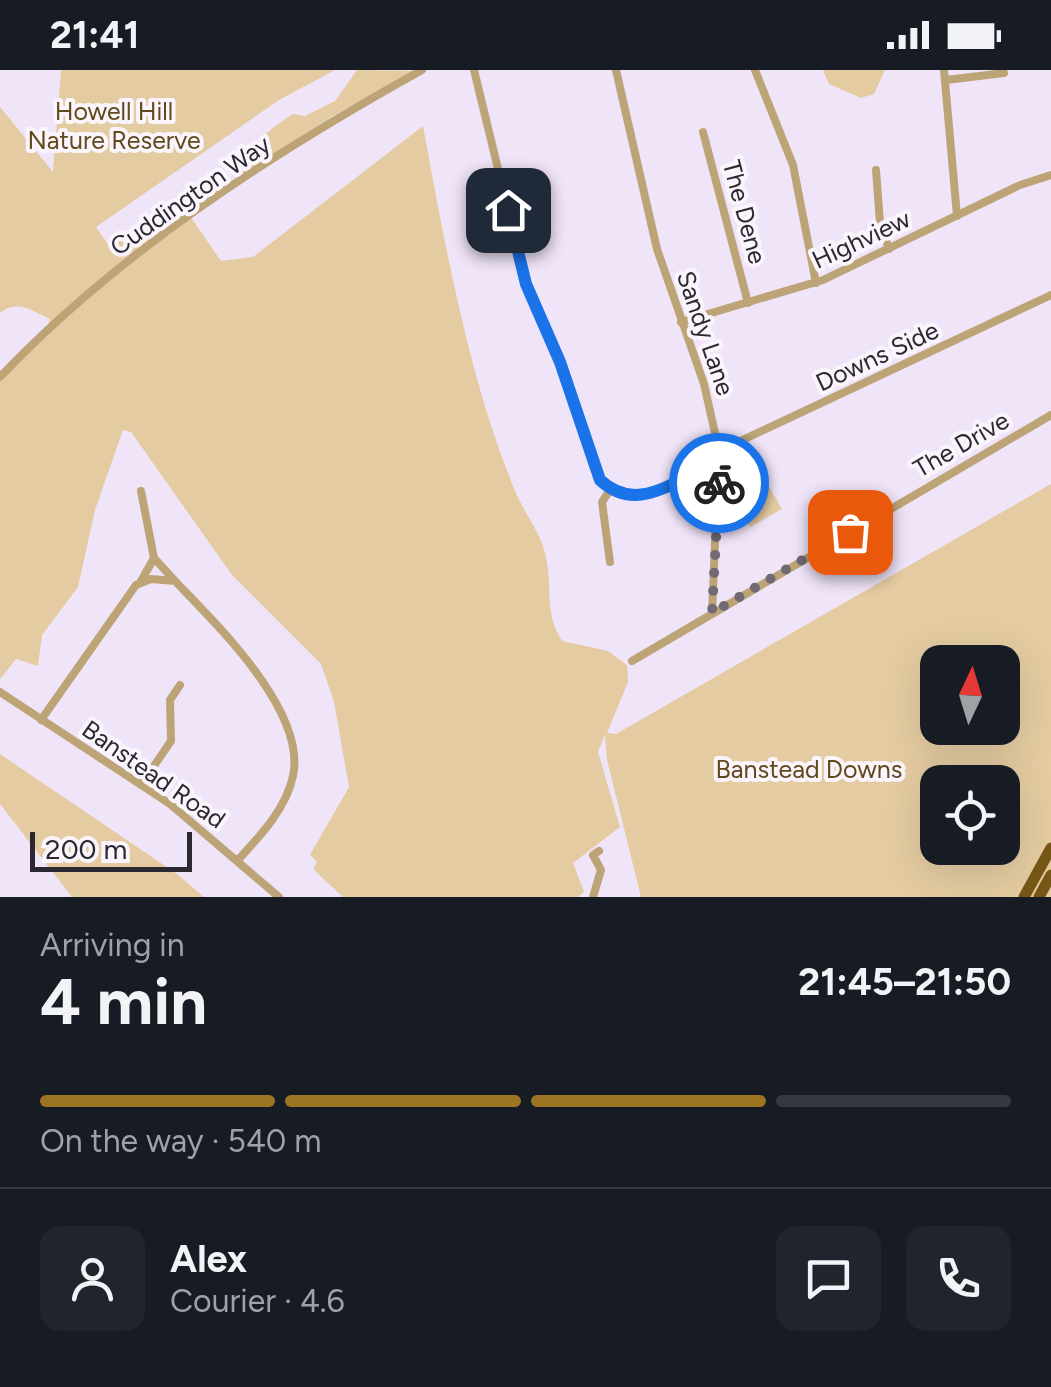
<!DOCTYPE html>
<html lang="en">
<head>
<meta charset="utf-8">
<style>
	:root { --surface:#171b24; --page:#20242c; --text:#f1f3f6; --muted:#9ea1a6; --line:#363941; --accent:#9d7522 }
	body { margin:0; font-family:Figtree,sans-serif; background:var(--page); color:var(--text); height:100vh; display:flex; flex-direction:column; font-size:38px; white-space:nowrap }
	* { box-sizing:border-box; margin:0 }
	p { font-size:32px; color:var(--muted) }
	.icon { flex:none; width:55px; height:55px; fill:none; stroke:currentColor; stroke-width:2; stroke-linecap:round; stroke-linejoin:round }
	.map { position:relative; height:827px; overflow:hidden }
	.drawer { display:flex; flex-direction:column; background:var(--surface); flex:1 }
	.drawer>* { flex:none }
	.needle { width:65px; rotate:4deg }
	.fabs { position:absolute; left:920px; top:575px; display:grid; gap:20px }
	.fabs a { display:grid; place-items:center; width:100px; height:100px; border-radius:20px; background:var(--surface); box-shadow:0 10px 40px #0002; font-size:50px }
	.scale { position:absolute; left:30px; bottom:25px; width:162px; box-sizing:border-box; padding-left:10px; border:5px solid #2c282f; border-top:0; font-size:28px; line-height:35px; white-space:nowrap; color:#2c282f; -webkit-text-stroke:8px #faf5fd; paint-order:stroke }
	.pin { position:absolute; display:grid; place-items:center; width:85px; height:85px; color:#fff; margin:-42px; border-radius:20px; box-shadow:0 5px 15px #0006 }
	.courier { position:absolute; display:grid; place-items:center; width:100px; height:100px; margin:-50px; border:8px solid #1a73e8; border-radius:50%; background:#fff; color:#222; box-shadow:0 2px 12px #0007 }
	.head em { font-style:normal; font-weight:700 }
	.head div { display:flex; flex-direction:column-reverse }
	.head { display:flex; align-items:center; justify-content:space-between; height:170px; padding:0 40px }
	h1 { font-size:65px; font-weight:700; line-height:75px }
	.bar { display:grid; grid-template-columns:repeat(4,1fr); gap:15px 10px; align-content:center; height:120px; padding:0 40px }
	.bar i { height:12px; border-radius:8px; background:var(--line) }
	.bar .selected { background:var(--accent) }
	.bar p { grid-column:span 4 }
	.line { display:flex; align-items:center; gap:25px; padding:0 40px; border-top:2px solid var(--line) }
	.line div { flex:1 }
	.round { display:grid; place-items:center; flex:none; width:105px; height:105px; border-radius:20px; background:var(--page) }
	.status { display:flex; justify-content:space-between; align-items:center; height:70px; padding:0 50px; background:var(--surface); direction:ltr }
	.status svg { height:28px; fill:currentColor }
	.map>svg:first-child { display:block }
	.green { fill:#e4cba1; fill-rule:evenodd }
	.lines { fill:none; stroke-linecap:round; stroke-linejoin:round }
	.minor { stroke:#bda477; stroke-width:8 }
	.highway { stroke:#765715; stroke-width:11 }
	.done { stroke:#716a75; stroke-width:10; stroke-dasharray:0 18 }
	.route { stroke:#1a73e8; stroke-width:12 }
	.labels { text-anchor:middle; stroke-width:8; stroke-linejoin:round; paint-order:stroke }
	.park-label { font-size:25px; fill:#614919; stroke:#faf5fd }
	.street-label { font-size:25px; fill:#2c282f; stroke:#faf5fd }
</style>
</head>
<body>
<div class="status"><b>21:41</b><svg viewBox="0 0 49 12"><path d="M0 12V9h3v3zM5 12V6h3v6zM10 12V3h3v9zM15 12V0h3v12zM26 1h20v11H26zM47 4h2v5h-2z"/></svg></div>
<div class="map">
<svg width="1051" height="827" viewBox="0 0 1051 827">
	<rect width="100%" height="100%" fill="#f0e5f8"/>
	<!-- green -->
	<path class="green" d="M61,0h274l-56,30 -183,127 13,19 52,-38 57,-27 7,6 -41,29 8,3 29,42 32,-4 170,-131c22,119 46,254 92,365 8,19 21,36 28,55 12,36 -1,64 19,95l46,10 19,14 1,17 -21,51 9,1 435,-250v413h-410l-34,-137 -2,-25 -7,17 22,75 -47,36 11,29 -6,5h-235l-30,-28 4,-7 -7,-7 39,-68 -15,-85 -13,-38 -89,-89 -101,-143 -8,-2 -28,80 -17,77 -36,48 -4,31 -22,-7 -16,20v-306l47,-44 3,-10c-18,-8 -32,-20 -50,-6v-206l53,65zM938,592h64v66h-64zM938,712h64v66h-64z
		M357,0l58,1 -84,46 -93,61c6,-28 32,-50 55,-64l12,2 30,-15z
		M823,0h62l-11,24 -13,4 -32,-14z
		M768,415l14,24 -32,18 -14,-24z
		M0,684l177,120 27,23h-132l-72,-93z"/>
	<g class="lines">
		<!-- minor -->
		<path class="minor" d="M474,0l52,214 34,77 40,119c39,38 77,-5 119,-16
			M616,0l41,179 47,135 15,67 -7,162
			M755,0l38,95 23,118
			M944,0l13,146
			M946,10l58,-7
			M703,62l45,171
			M876,100l4,53 9,26
			M681,252l142,-42 197,-95 31,-10
			M0,307c120,-126 271,-223 422,-307
			M719,381l332,-156
			M141,421l13,67 21,23
			M610,492l-8,-60 8,-12
			M141,511l13,-23
			M632,591l419,-246
			M0,622l170,112 109,93
			M41,650l95,-135 15,-6 24,2c41,43 132,130 118,195 -7,33 -33,60 -55,84
			M141,715l30,-44 -1,-41 10,-15
			M593,827l8,-27 -8,-15 6,-4"/>
		<!-- highway -->
		<path class="highway" d="M1024,827l27,-49
			M1039,827l12,-22"/>
	</g>
	<g class="lines">
		<!-- done -->
		<path class="done" d="M719,413l-7,130 138,-81"/>
		<!-- route -->
		<path class="route" d="M508,140l18,74 34,78 40,118c40,37 77,-5 120,-16l-1,19"/>
	</g>
	<g class="labels">
		<!-- park labels -->
		<g class="park-label">
			<text x="114" y="50">Howell Hill<tspan x="114" dy="29">Nature Reserve</tspan></text>
			<text x="809" y="708">Banstead Downs</text>
		</g>
		<!-- street labels -->
		<g class="street-label">
			<text transform="translate(190 125) rotate(-35)" y="9">Cuddington Way</text>
			<text transform="translate(745 142) rotate(75)" y="9">The Dene</text>
			<text transform="translate(861 169) rotate(-25)" y="9">Highview</text>
			<text transform="translate(706 263) rotate(71)" y="9">Sandy Lane</text>
			<text transform="translate(877 286) rotate(-25)" y="9">Downs Side</text>
			<text transform="translate(961 374) rotate(-30)" y="9">The Drive</text>
			<text transform="translate(154 704) rotate(35)" y="9">Banstead Road</text>
		</g>
	</g>
</svg>
<div class="fabs">
<a><svg class="needle" viewBox="-14 -14 28 28"><path d="M0-13l5 13h-10z" fill="#e53935"/><path d="M0 13l5-13h-10z" fill="#9ea1a6"/></svg></a>
<a><svg class="icon" aria-label="locate" viewBox="0 0 24 24"><circle cx="12" cy="12" r="6"/><path d="M12 2v4M12 18v4M2 12h4M18 12h4"/></svg></a>
</div>
<div class="scale">200 m</div>
<div class="pin" style="left:850px;top:462px;background:#ea580c"><svg class="icon" aria-label="bag" viewBox="0 0 24 24"><path d="M5 8h14l-1 12H6zM9 8a3 3 0 0 1 6 0"/></svg></div>
<div class="pin" style="left:508px;top:140px;background:#1f2937"><svg class="icon" aria-label="home" viewBox="0 0 24 24"><path d="M3 11l9-7 9 7M6 9v11h12V9"/></svg></div>
<div class="courier" style="left:719px;top:413px"><svg class="icon" aria-label="bike" viewBox="0 0 24 24"><circle cx="6" cy="16" r="4"/><circle cx="18" cy="16" r="4"/><path d="M6 16l4-8h5l3 8M10 8l3 8H6M13 5h3"/></svg></div>
</div>
<section class="drawer">
<div class="head"><div><h1>4 min</h1><p>Arriving in</p></div><em>21:45–21:50</em></div>
<div class="bar"><i class="selected"></i><i class="selected"></i><i class="selected"></i><i></i><p>On the way · 540 m</p></div>
<div class="line" style="height:180px"><a class="round"><svg class="icon" aria-label="person" viewBox="0 0 24 24"><circle cx="12" cy="8" r="4"/><path d="M4 21q1-7 8-7t8 7"/></svg></a><div><b>Alex</b><p>Courier · 4.6</p></div><a class="round"><svg class="icon" aria-label="chat" viewBox="0 0 24 24"><path d="M4 5h16v11H9l-5 4z"/></svg></a><a class="round"><svg class="icon" aria-label="phone" viewBox="0 0 24 24"><path d="M5 4h4l2 5-3 2q2 4 5 5l2-3 5 2v4C11 20 4 13 5 4z"/></svg></a></div>
</section>
</body>
</html>
